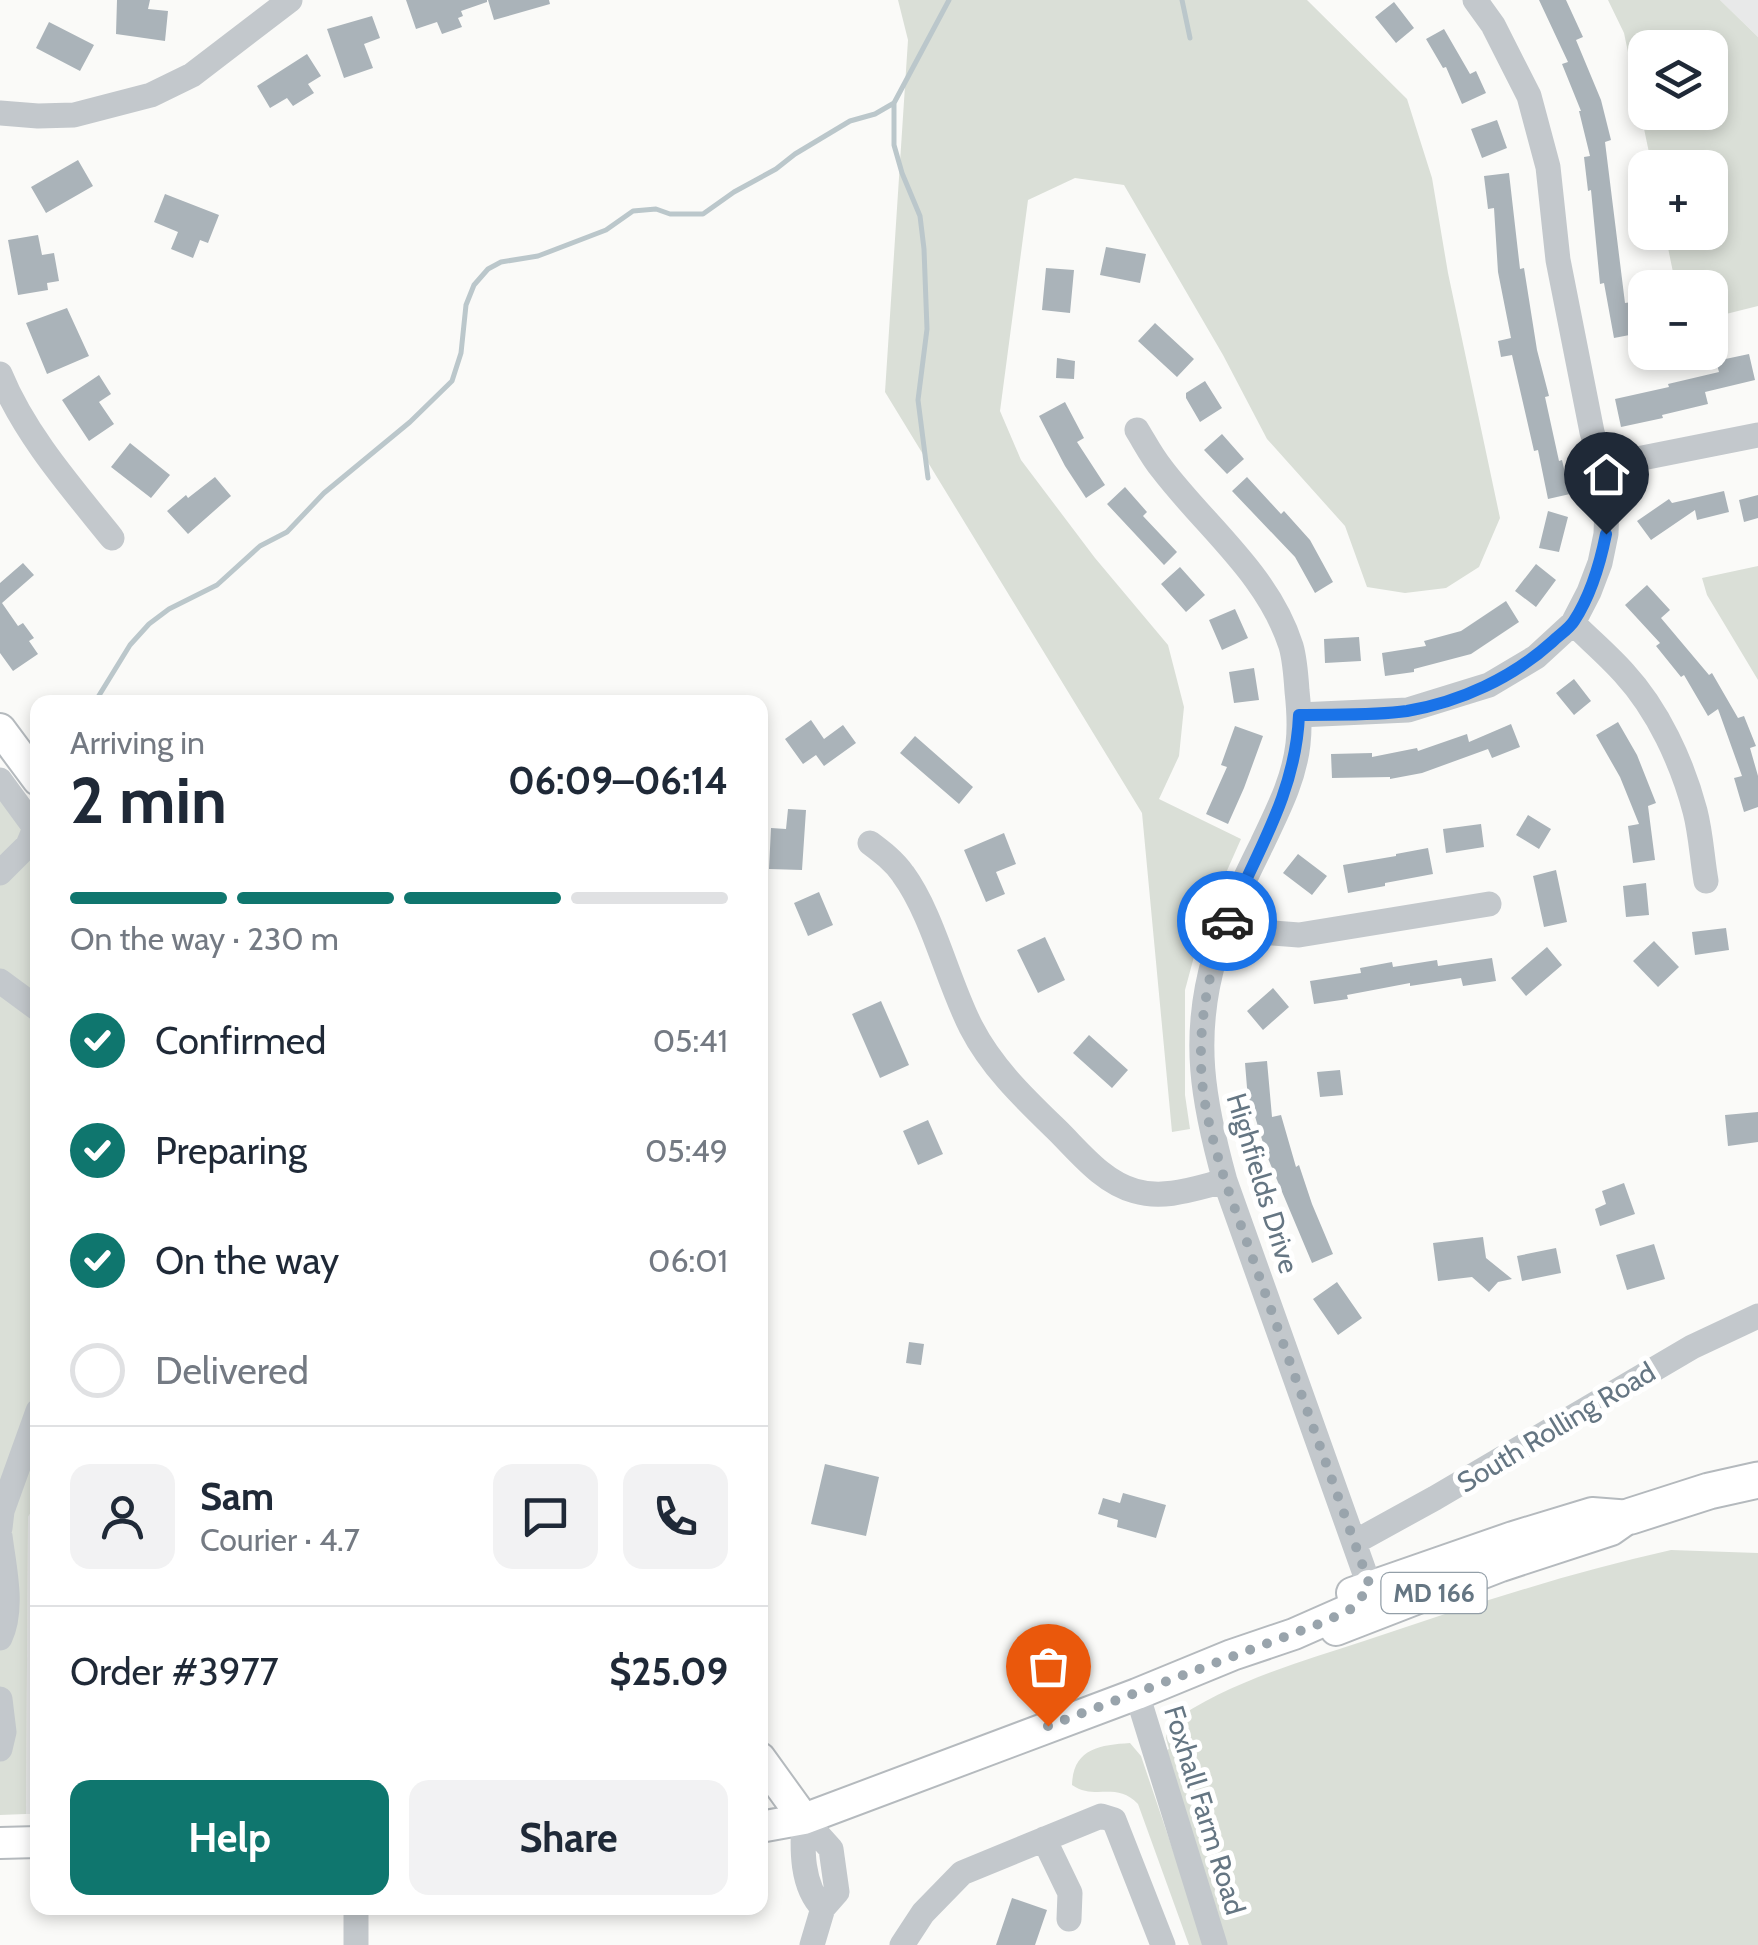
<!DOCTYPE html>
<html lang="en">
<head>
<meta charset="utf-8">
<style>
	:root { --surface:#fff; --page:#f2f2f3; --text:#1f2937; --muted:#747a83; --line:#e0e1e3; --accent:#0f766e }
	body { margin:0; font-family:Cabin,sans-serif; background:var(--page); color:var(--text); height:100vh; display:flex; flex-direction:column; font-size:38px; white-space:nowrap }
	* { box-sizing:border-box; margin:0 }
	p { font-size:32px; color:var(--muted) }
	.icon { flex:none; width:55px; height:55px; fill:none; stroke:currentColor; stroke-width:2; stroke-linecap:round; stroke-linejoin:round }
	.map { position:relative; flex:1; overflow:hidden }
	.panel { position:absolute; left:30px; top:695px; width:738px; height:1220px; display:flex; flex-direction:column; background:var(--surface); border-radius:20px; box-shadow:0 5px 15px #0003 }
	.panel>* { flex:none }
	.fabs { position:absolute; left:1628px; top:30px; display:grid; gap:20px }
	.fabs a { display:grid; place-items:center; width:100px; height:100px; border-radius:20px; background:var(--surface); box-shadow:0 5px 15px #0003; font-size:50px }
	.pin { position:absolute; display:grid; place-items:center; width:85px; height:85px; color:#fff; margin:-102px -42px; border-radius:50% 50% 50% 0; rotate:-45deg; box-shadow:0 0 10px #0007 }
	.pin .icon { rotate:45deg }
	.courier { position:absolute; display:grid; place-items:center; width:100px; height:100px; margin:-50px; border:8px solid #1a73e8; border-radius:50%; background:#fff; color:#222; box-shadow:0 2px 12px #0007 }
	.head em { font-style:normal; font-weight:800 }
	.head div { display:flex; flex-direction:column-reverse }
	.head { display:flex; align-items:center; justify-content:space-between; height:170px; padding:0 40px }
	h1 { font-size:65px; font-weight:800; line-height:75px }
	.bar { display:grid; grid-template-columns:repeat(4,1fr); gap:15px 10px; align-content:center; height:120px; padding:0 40px }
	.bar i { height:12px; border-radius:8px; background:var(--line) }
	.bar .on { background:var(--accent) }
	.bar p { grid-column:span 4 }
	.line { display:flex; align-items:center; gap:25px; padding:0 40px; border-top:2px solid var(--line) }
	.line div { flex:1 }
	.round { display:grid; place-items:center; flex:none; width:105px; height:105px; border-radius:20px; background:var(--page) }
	ol { padding:0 40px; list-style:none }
	li { display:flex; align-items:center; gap:30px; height:110px }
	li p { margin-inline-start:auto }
	li .icon { padding:10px; border-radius:50%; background:var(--accent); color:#fff; stroke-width:4 }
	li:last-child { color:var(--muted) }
	li i { width:55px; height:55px; border:5px solid var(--line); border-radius:50% }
	.cta { display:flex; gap:20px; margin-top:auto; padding:20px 40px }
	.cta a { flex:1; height:115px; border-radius:20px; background:var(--accent); color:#fff; font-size:40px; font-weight:800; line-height:115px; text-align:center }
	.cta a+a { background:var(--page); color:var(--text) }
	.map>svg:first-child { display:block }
	.built { fill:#e8e9e9 }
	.green { fill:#dadfd7; fill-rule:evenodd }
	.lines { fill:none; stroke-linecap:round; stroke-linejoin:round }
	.stream { stroke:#bbc7cb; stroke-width:5 }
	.building { fill:#aab3b9 }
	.major-casing { stroke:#b5babe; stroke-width:34 }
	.highway-casing { stroke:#b4b9bd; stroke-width:39 }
	.minor { stroke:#c3c8cc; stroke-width:25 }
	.major { stroke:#fff; stroke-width:30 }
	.highway { stroke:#fff; stroke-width:35 }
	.done { stroke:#99a4ac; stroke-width:10; stroke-dasharray:0 18 }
	.route { stroke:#1a73e8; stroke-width:12 }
	.labels { text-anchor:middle; stroke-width:10; stroke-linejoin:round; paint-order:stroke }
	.shield { fill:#fff; stroke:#939fa8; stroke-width:2.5 }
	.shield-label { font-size:25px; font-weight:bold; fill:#657683 }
	.street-label { font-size:28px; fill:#657683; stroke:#fff }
</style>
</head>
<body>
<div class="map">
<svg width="1758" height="1945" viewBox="0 0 1758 1945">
	<rect width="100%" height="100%" fill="#fafaf8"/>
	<!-- built -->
	<path class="built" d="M1720,0h38v37z
		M37,1501l1,313h-12l2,-297z"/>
	<!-- green -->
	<path class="green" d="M898,0h409l100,99 25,79 16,95 52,245 -21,49 -33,21 -41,5 -38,-6 -22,-61 -78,-87 -44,-84 -99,-170 -49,-7 -47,22 -28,211 21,49 74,98 73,87 16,62 -5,49 -20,43 82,40 -39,88 -17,63v105l5,34 -18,3 -30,-319 -257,-421 23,-352z
		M1608,0h112l38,37v269l-48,12v-30l-34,-1 -11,-54 45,-1v-64l-58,-1 -28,-134zM1645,48h65v64h-65z
		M1758,566v114l-51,-85 -5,-17z
		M0,773l38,51v677l-10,16 -2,297 -26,1z
		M1671,1550l87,3v392h-534l-57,-195 2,-1 -3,-11 3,-14c55,-40 130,-62 195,-83 102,-34 203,-68 307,-91z
		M1130,1743l11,13 64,189h-16l-51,-141c-22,-23 -43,-3 -66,-19 1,-36 27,-40 58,-42z"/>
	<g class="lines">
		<!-- stream -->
		<path class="stream" d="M1182,0l8,38
			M894,103v42l8,28 18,43 4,33 3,80 -9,71 10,78
			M95,702l35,-57 19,-21 20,-15 48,-24 43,-39 27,-14 37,-39 86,-71 42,-41 9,-28 5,-48 8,-20 14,-16 13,-7 37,-6 68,-26 27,-19 23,-2 14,5h33l31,-22 42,-23 19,-15 55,-33 25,-7 19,-11 55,-103"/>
	</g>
	<!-- building -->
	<path class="building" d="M117,0h33l-2,9 20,2 -3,30 -49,-7z
		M406,0h81v2l-26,9 2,5 -5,2 4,9 -20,7 -5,-12 -21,7z
		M488,0h61l1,4 -56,16z
		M1539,0h27l17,37 -7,3 25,60 10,40 -6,2 20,161 14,-2 6,31 -31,6 -10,-55 -4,1 -9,-94 -3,1 -4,-34 6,-1 -11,-45h2l-19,-47 6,-2z
		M1394,2l20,26 -18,15 -21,-26z
		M372,16l8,22 -16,6 9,24 -29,10 -17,-49z
		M49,22l45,23 -14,26 -44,-23z
		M1444,29l26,45 6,-3 10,22 -24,11 -16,-37 -3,1 -17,-29z
		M307,54l14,22 -13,8 6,9 -21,13 -6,-8 -17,10 -13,-22z
		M1497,120l10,28 -25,10 -11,-29z
		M78,160l15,26 -47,27 -15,-26z
		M1509,173l11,96 4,-1 13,82 12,46 -4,1 14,64 3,-1 8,34 -22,5 -10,-49 -4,1 -22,-96 -11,2 -3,-16 13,-3 -13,-66 -4,-64 -6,1 -4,-33z
		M165,194l54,21 -11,28 -8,-3 -7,18 -22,-9 7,-17 -24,-10z
		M38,235l4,20 12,-2 5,28 -12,2 1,7 -30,5 -10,-55z
		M1106,247l40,7 -6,29 -40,-8z
		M1046,268l28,2 -4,43 -28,-3z
		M67,308l22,48 -42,18 -21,-51z
		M1155,323l39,36 -17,18 -39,-36z
		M1749,354l6,26 -50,12 3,12 -46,11 1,3 -42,9 -6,-28 54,-12 -1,-3 51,-12 -3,-11z
		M1057,358l18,3 -1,18 -18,-1z
		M99,375l12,19 -12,8 15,22 -25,17 -27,-41z
		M1205,381l17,27 -22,14 -14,-24v-5z
		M1065,402l19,36 -7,4 28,43 -19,13 -21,-32 -26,-50z
		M1222,434l22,25 -17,15 -23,-24z
		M130,443l40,32 -19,23 -40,-31z
		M215,477l16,19 -43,38 -21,-23 19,-16 2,3z
		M1247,477l34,37 3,-3 26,29 23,42 -18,11 -20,-36 -63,-66z
		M1125,487l22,25 -4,4 34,36 -13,13 -57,-61z
		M1724,491l5,21 -32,8 -2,-10 -44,30 -14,-19 32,-22 3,4z
		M1758,495v23l-14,4 -5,-22z
		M1548,511l20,6 -9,35 -20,-4z
		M23,563l11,12 -32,28 16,23 5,-3 11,15 -5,3 9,13 -25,17 -13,-18v-70z
		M1536,564l20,16 -20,27 -21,-16z
		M1180,567l25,28 -19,17 -25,-28z
		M1647,585l23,25 -9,8 48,57 3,-2 26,45 6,-2 12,30 -6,2 8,28v31l-14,5 -10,-34 8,-2 -24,-67 -10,7 -24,-41 -3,2 -25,-31 4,-3 -35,-38z
		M1506,601l13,21 -48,32 -57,15v3l-29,4 -3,-23 44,-7 -2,-5 37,-10z
		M1235,609l13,29 -26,12 -13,-30z
		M1359,637l2,24 -36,2 -1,-24z
		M1254,668l5,32 -25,3 -5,-31z
		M1574,679l17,22 -17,14 -18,-22z
		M811,720l13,19 19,-14 13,18 -32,23 -8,-11 -13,9 -18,-25z
		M1618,722l19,33 19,48 -8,3 7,54 -22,3 -5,-37 11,-2 -19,-47 -24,-42z
		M1511,724l9,23 -28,11 -4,-9 -66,24 -32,6v-2l-58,1 -1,-24 41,-1v4l45,-9 1,3 49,-17 2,8z
		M1235,726l28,10 -19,52 -16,36 -22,-10 21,-47 -6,-2z
		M915,736l58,51 -14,17 -59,-51z
		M788,809l18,1 -4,60 -33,-1 2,-41 15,1z
		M1528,815l23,14 -12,20 -23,-14z
		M1481,824l3,23 -38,6 -3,-24z
		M1004,833l12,31 -20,8 9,22 -19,8 -22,-52z
		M1428,848l5,26 -48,9v3l-37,7 -5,-28 53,-9v-2z
		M1298,854l29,22 -15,19 -29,-22z
		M1556,870l11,52 -23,5 -11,-51z
		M1646,883l3,32 -23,2 -3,-31z
		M819,892l14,33 -25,11 -14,-33z
		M1726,928l3,22 -34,5 -3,-23z
		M1045,937l20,43 -27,13 -21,-43z
		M1654,941l25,26 -21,20 -25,-26z
		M1547,947l15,18 -36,31 -15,-18z
		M1492,958l4,23 -33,5 -2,-8 -51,8v-3l-63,12 1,4 -34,5 -4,-23 51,-8 -1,-5 32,-6 1,5 44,-7 1,6z
		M1273,988l16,19 -26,23 -16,-19z
		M881,1001l28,64 -29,13 -28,-64z
		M1089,1035l39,35 -16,18 -39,-35z
		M1267,1061l5,56 9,-2 15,52 3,-2 13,39 21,50 -21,9 -45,-107 -17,-56h-2l-3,-37z
		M1340,1070l3,25 -23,2 -3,-25z
		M1758,1112v30l-30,4 -3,-31z
		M928,1120l15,34 -25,11 -15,-34z
		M1624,1183l11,31 -35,12 -5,-17 11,-5 -4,-13z
		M1483,1237l3,21 26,21 -14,3 -9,10 -17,-15 -34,4 -5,-38z
		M1654,1244l11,35 -38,11 -11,-35z
		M1556,1248l5,25 -39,8 -5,-25z
		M1337,1282l25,36 -24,17 -25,-36z
		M909,1342l15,2 -3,21 -15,-2z
		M825,1464l54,13 -13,59 -55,-12z
		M1123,1493l43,12 -10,33 -39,-11 1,-7 -20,-6 5,-16 17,5z
		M1012,1898l35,12 -12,35h-39z"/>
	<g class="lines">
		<!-- major casing -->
		<g class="major-casing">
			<path id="major" d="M0,729l38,51
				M1352,1593l161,-56 79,-24 39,3
				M1336,1630l165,-64 110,-36 20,-14
				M760,1758l44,61
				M760,1827l44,-8 333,-125 95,-39 62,-21 59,-26 16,-23
				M0,1843l38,-1"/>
		</g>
		<!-- highway casing -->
		<g class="highway-casing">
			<path id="highway" d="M1631,1516l78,-25 49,-11"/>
		</g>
		<!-- minor -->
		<path class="minor" d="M0,113l38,3 36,-1 77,-20 41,-20 98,-75
			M0,374c25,61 71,113 112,164
			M1137,430c8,13 15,27 25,39 44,58 106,105 129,177 4,14 5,30 6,45 2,18 3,36 1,53 -4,36 -21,68 -36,100 -18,36 -36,73 -47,112 -24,81 -12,146 10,225l144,404
			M1602,466l156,-31
			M1573,623c17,17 35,32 51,50 34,37 58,89 71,138 6,23 7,47 11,70
			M1299,715l109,-5 81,-25 47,-28 37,-34 16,-31 11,-29 6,-29 1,-29 -5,-39 -10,-34 -34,-172 -10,-93 -19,-71 -36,-71 -18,-25
			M0,780l35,48 -7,17 -28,28
			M870,843c12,9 24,18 33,31 30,41 44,106 68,153 21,41 54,72 87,104 23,23 45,51 77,60 30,9 61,-3 90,-10
			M1226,923l47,10 26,2 190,-31
			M0,981l38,28
			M0,1528l2,-17 36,-100
			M0,1536c4,32 14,72 0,102
			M1355,1542l80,-44 257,-151 66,-31
			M1137,1694l78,251
			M0,1699l4,33 -4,17
			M804,1819l27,30 6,43 -14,16 -11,37
			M804,1819c-2,29 -3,67 19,89
			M1044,1839l26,54 -1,26
			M356,1945v-37
			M902,1945l21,-32 39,-40 139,-57 13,4 49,125"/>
		<!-- major -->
		<use href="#major" class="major"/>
		<!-- highway -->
		<use href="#highway" class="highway"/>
	</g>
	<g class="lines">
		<!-- done -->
		<path class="done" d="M1048,1726l276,-104 29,-14 17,-22 -145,-405c-9,-30 -18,-60 -22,-91 -7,-57 4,-115 24,-169"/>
		<!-- route -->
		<path class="route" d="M1227,921c30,-69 69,-129 72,-206 36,-1 73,1 108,-4 53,-9 105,-33 145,-69 7,-7 17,-13 22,-21 17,-26 26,-57 32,-87"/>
	</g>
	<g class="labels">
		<!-- shield labels -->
		<rect class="shield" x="1381.5" y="1573" width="105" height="40" rx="8"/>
		<g class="shield-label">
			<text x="1434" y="1602">MD 166</text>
		</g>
		<!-- street labels -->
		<g class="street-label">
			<text transform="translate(1263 1183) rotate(73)" y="10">Highfields Drive</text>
			<text transform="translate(1556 1427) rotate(-31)" y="10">South Rolling Road</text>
			<text transform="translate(1205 1810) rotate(73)" y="10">Foxhall Farm Road</text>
		</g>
	</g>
</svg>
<div class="fabs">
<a><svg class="icon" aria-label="layers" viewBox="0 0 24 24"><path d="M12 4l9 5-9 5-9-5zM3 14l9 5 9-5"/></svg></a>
<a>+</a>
<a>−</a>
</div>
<div class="pin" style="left:1048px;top:1726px;background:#ea580c"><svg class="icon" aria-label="bag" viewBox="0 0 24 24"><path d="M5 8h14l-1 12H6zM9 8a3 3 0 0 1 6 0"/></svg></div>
<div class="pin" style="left:1606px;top:534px;background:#1f2937"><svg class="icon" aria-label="home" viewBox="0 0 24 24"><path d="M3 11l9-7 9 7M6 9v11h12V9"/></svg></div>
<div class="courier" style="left:1227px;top:921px"><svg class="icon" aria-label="car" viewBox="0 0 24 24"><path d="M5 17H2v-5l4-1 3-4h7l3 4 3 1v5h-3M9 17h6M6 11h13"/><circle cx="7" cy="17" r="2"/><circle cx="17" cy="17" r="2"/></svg></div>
<section class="panel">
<div class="head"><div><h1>2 min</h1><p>Arriving in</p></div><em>06:09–06:14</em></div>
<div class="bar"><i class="on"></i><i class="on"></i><i class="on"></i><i></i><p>On the way · 230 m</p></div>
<ol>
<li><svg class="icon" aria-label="check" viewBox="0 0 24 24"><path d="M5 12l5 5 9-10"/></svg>Confirmed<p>05:41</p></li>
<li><svg class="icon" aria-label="check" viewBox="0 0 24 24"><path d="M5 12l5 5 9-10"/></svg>Preparing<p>05:49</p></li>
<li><svg class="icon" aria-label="check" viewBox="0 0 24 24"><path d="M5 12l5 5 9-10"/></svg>On the way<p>06:01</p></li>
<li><i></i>Delivered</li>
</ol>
<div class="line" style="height:180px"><a class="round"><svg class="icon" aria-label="person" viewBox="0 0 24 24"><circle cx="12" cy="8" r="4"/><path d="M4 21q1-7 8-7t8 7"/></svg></a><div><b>Sam</b><p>Courier · 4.7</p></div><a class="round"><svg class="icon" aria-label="chat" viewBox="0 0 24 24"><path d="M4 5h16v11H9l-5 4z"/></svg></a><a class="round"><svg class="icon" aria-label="phone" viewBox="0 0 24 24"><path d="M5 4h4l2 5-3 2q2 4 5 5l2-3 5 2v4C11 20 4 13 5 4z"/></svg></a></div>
<div class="line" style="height:130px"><div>Order #3977</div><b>$25.09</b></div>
<div class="cta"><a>Help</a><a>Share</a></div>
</section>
</div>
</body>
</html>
